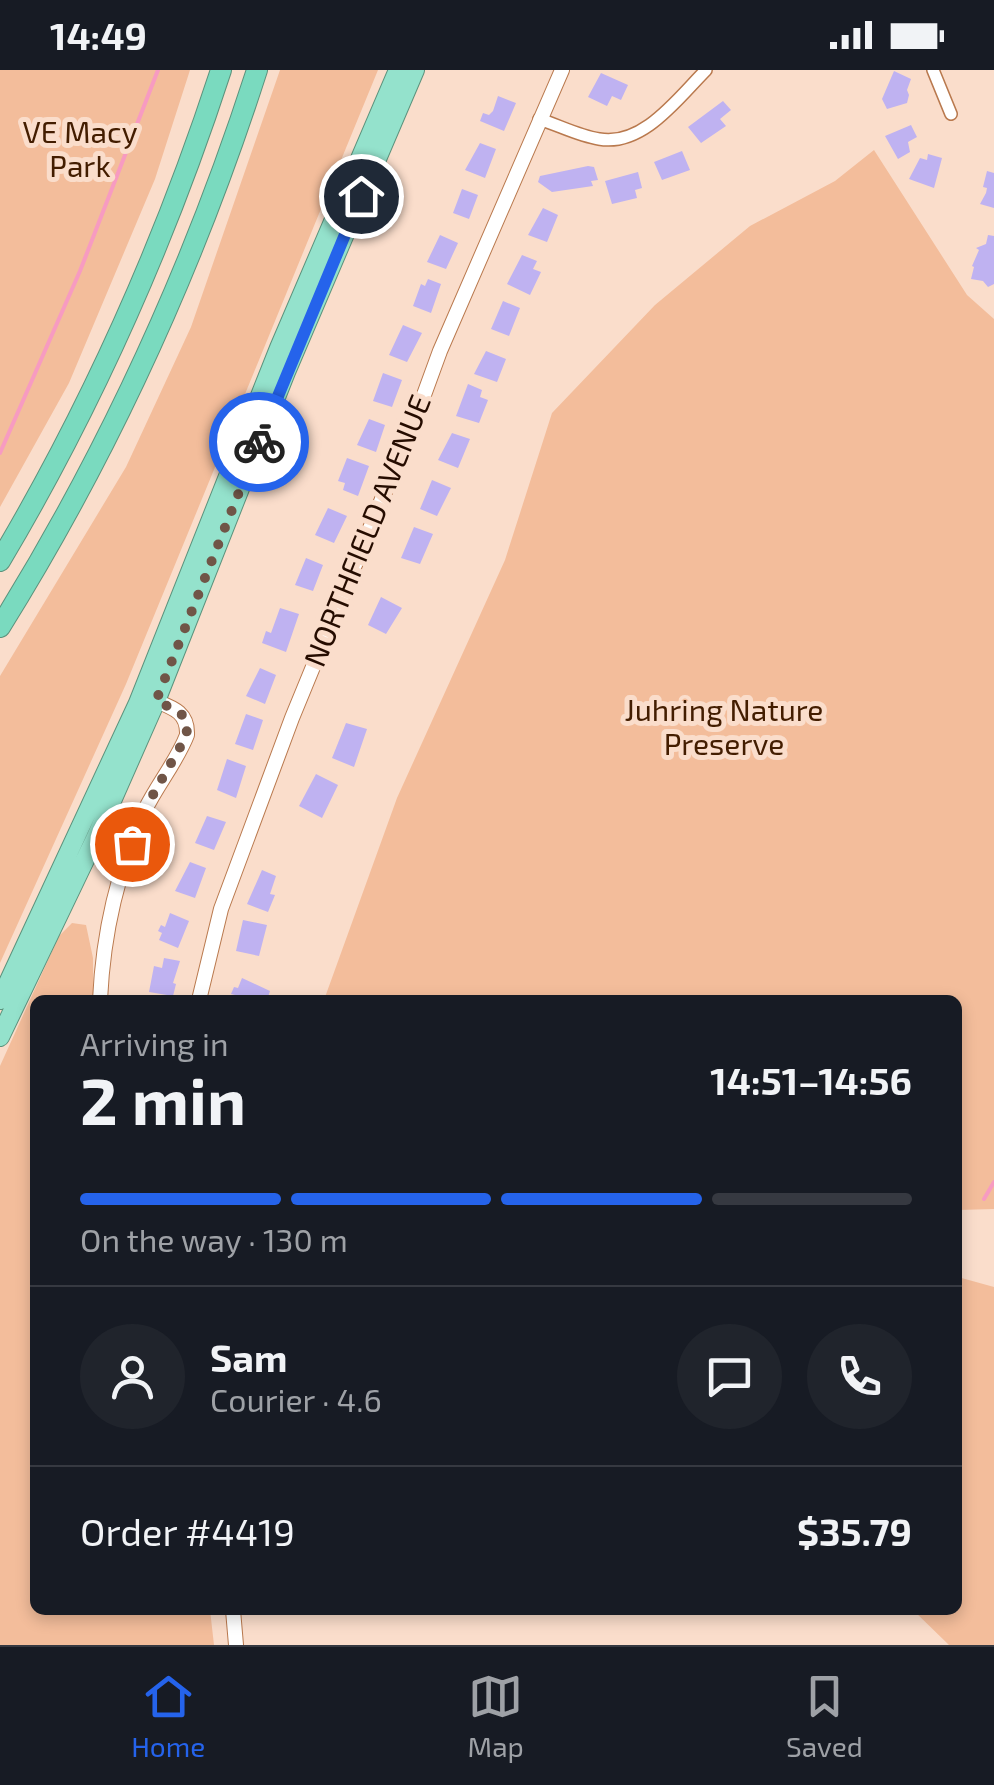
<!DOCTYPE html>
<html lang="en">
<head>
<meta charset="utf-8">
<style>
	:root { --surface:#171b24; --page:#20242c; --text:#f1f3f6; --muted:#9ea1a6; --line:#363941; --accent:#2563eb }
	body { margin:0; font-family:"Exo 2",sans-serif; background:var(--page); color:var(--text); height:100vh; display:flex; flex-direction:column; font-size:38px; white-space:nowrap }
	* { box-sizing:border-box; margin:0 }
	p { font-size:32px; color:var(--muted) }
	.icon { flex:none; width:55px; height:55px; fill:none; stroke:currentColor; stroke-width:2; stroke-linecap:round; stroke-linejoin:round }
	.map { position:relative; flex:1; overflow:hidden }
	.drawer { position:absolute; left:30px; top:925px; width:932px; height:620px; display:flex; flex-direction:column; background:var(--surface); border-radius:15px; box-shadow:0 5px 15px #0003 }
	.drawer>* { flex:none }
	.pin { position:absolute; display:grid; place-items:center; width:85px; height:85px; color:#fff; margin:-42px; border:5px solid #fff; border-radius:50%; box-shadow:0 2px 10px #0007 }
	.courier { position:absolute; display:grid; place-items:center; width:100px; height:100px; margin:-50px; border:8px solid #2563eb; border-radius:50%; background:#fff; color:#222; box-shadow:0 2px 12px #0007 }
	.head em { font-style:normal; font-weight:700 }
	.head div { display:flex; flex-direction:column-reverse }
	.head { display:flex; align-items:center; justify-content:space-between; height:170px; padding:0 50px }
	h1 { font-size:65px; font-weight:700; line-height:75px }
	.bar { display:grid; grid-template-columns:repeat(4,1fr); gap:15px 10px; align-content:center; height:120px; padding:0 50px }
	.bar i { height:12px; border-radius:8px; background:var(--line) }
	.bar .selected { background:var(--accent) }
	.bar p { grid-column:span 4 }
	.line { display:flex; align-items:center; gap:25px; padding:0 50px; border-top:2px solid var(--line) }
	.line div { flex:1 }
	.round { display:grid; place-items:center; flex:none; width:105px; height:105px; border-radius:52px; background:var(--page) }
	.status { display:flex; justify-content:space-between; align-items:center; height:70px; padding:0 50px; background:var(--surface); direction:ltr }
	.status svg { height:28px; fill:currentColor }
	.dock { display:flex; justify-content:space-around; align-items:center; height:140px; border-top:2px solid var(--line); background:var(--surface); font-size:28px; color:var(--muted) }
	.dock a { display:grid; justify-items:center; gap:5px }
	.dock .selected { color:var(--accent) }
	.map>svg:first-child { display:block }
	.green { fill:#f3bd9b }
	.lines { fill:none; stroke-linecap:round; stroke-linejoin:round }
	.stream { stroke:#f79bc1; stroke-width:4 }
	.building { fill:#bfb2f1 }
	.minor-casing { stroke:#b9794e; stroke-width:14 }
	.tertiary-casing { stroke:#b9794e; stroke-width:16 }
	.trunk-casing { stroke:#5c927c; stroke-width:20 }
	.motorway-casing { stroke:#5c927c; stroke-width:22 }
	.minor { stroke:#fff; stroke-width:11 }
	.tertiary { stroke:#fff; stroke-width:14 }
	.trunk { stroke:#94e2cc; stroke-width:18 }
	.motorway { stroke:#7adabf; stroke-width:20 }
	.done { stroke:#705547; stroke-width:10; stroke-dasharray:0 18 }
	.route { stroke:#2563eb; stroke-width:12 }
	.labels { text-anchor:middle; stroke-width:10; stroke-linejoin:round; paint-order:stroke }
	.park-label { font-size:30px; fill:#431d00; stroke:#faddcb }
	.street-label { font-size:30px; fill:#250c00; stroke:#faddcb }
</style>
</head>
<body>
<div class="status"><b>14:49</b><svg viewBox="0 0 49 12"><path d="M0 12V9h3v3zM5 12V6h3v6zM10 12V3h3v9zM15 12V0h3v12zM26 1h20v11H26zM47 4h2v5h-2z"/></svg></div>
<div class="map">
<svg width="994" height="1575" viewBox="0 0 994 1575">
	<rect width="100%" height="100%" fill="#faddcb"/>
	<!-- green -->
	<path class="green" d="M0,0h190l-35,109 -86,204 -69,124z
		M280,0h98l-252,614 -126,279v-287l126,-209 65,-140z
		M874,80l93,145 27,24v890l-36,1v-210h-634l73,-202 108,-238 47,-147 103,-108 95,-79 85,-45z
		M72,853l14,2 7,33v42h-58v610h175l4,35h-214v-579l59,-130z
		M958,1207l36,10v358h-45l-36,-35h45z"/>
	<g class="lines">
		<!-- stream -->
		<path class="stream" d="M0,383l80,-182 78,-201
			M984,1129l10,-17"/>
	</g>
	<!-- building -->
	<path class="building" d="M894,1l17,8 -4,11 2,5 -2,8 -20,6 -5,-10z
		M601,3l27,12 -7,15 -9,-4 -5,10 -19,-9z
		M498,26l18,7 -12,28 -24,-10 3,-8 6,2 4,-4z
		M723,31l8,9 -11,9 6,7 -25,17 -13,-16z
		M911,55l6,12 -9,5 2,10 -12,7 -13,-23z
		M480,73l16,6 -11,29 -20,-8z
		M682,81l8,19 -28,10 -8,-18z
		M928,84l14,4 -8,30 -25,-9 11,-21 7,2z
		M588,96l6,1 4,13 -7,1 2,5 -41,6 -14,-10 2,-6z
		M987,101l7,2v35l-14,-4 6,-11 1,-5 -4,-1z
		M638,102l4,16 -7,2 2,8 -25,6 -7,-23z
		M462,119l16,6 -9,24 -16,-6z
		M543,138l15,7 -11,27 -19,-7z
		M440,165l18,8 -12,26 -19,-7z
		M988,165l6,1v48l-6,3 -5,-6 -12,-2 3,-12 -2,-1 7,-16 -3,-2 10,-4z
		M522,185l15,6 -4,8 8,3 -11,23 -23,-11z
		M428,209l13,5 -10,29 -18,-7 8,-22 4,2z
		M503,231l17,7 -11,28 -18,-7z
		M403,255l19,8 -15,29 -18,-7z
		M486,281l20,8 -9,23 -23,-8z
		M383,303l19,7 -10,27 -19,-6z
		M468,314l14,6 -2,7 8,3 -9,23 -23,-7z
		M369,349l16,6 -9,27 -19,-7z
		M452,363l18,6 -12,29 -20,-8z
		M347,388l22,8 -11,30 -15,-6 2,-7 -7,-2z
		M432,410l19,8 -14,28 -17,-7z
		M328,438l19,8 -13,27 -19,-8z
		M414,457l19,7 -13,30 -19,-6z
		M306,488l17,7 -10,26 -18,-6z
		M381,527l21,11 -16,26 -18,-9z
		M280,538l19,6 -13,38 -24,-9 4,-12 5,2z
		M260,598l16,7 -11,29 -19,-8z
		M246,644l17,6 -10,30 -18,-6z
		M346,653l21,6 -13,38 -22,-9z
		M227,689l19,7 -10,32 -19,-8z
		M316,704l22,11 -16,33 -23,-12z
		M207,746l19,6 -12,28 -19,-7z
		M190,792l16,6 -11,30 -20,-7z
		M262,800l14,6 -6,18 5,1 -7,17 -21,-8z
		M170,843l19,8 -11,27 -19,-8 3,-7 -4,-2 3,-6 4,2z
		M243,850l24,5 -8,31 -23,-5z
		M164,888l16,3 -7,22 3,1 -3,12 -24,-4 5,-26 8,2z
		M242,908l28,13 -3,9h-34l2,-5 -4,-1 3,-7 4,1z"/>
	<g class="lines">
		<!-- minor casing -->
		<g class="minor-casing">
			<path id="minor" d="M933,0l18,44
				M539,49c19,6 40,17 60,20 44,8 79,-41 107,-69"/>
		</g>
		<!-- tertiary casing -->
		<g class="tertiary-casing">
			<path id="tertiary" d="M100,930c3,-65 18,-131 45,-190 12,-25 32,-49 42,-75 1,-22 -13,-27 -31,-34
				M199,930l22,-91 71,-191 125,-304 23,-63 122,-281
				M233,1540l3,35"/>
		</g>
		<!-- trunk casing -->
		<g class="trunk-casing">
			<path id="trunk" d="M0,930l138,-297 141,-355 119,-278
				M0,967l96,-200 60,-136 130,-329 129,-302"/>
		</g>
		<!-- motorway casing -->
		<g class="motorway-casing">
			<path id="motorway" d="M0,491c92,-155 165,-319 221,-491
				M0,557c109,-175 194,-361 257,-557"/>
		</g>
		<!-- minor -->
		<use href="#minor" class="minor"/>
		<!-- tertiary -->
		<use href="#tertiary" class="tertiary"/>
		<!-- trunk -->
		<use href="#trunk" class="trunk"/>
		<!-- motorway -->
		<use href="#motorway" class="motorway"/>
	</g>
	<g class="lines">
		<!-- done -->
		<path class="done" d="M132,774l18,-44 37,-65 -1,-14 -6,-9 -24,-11 103,-259"/>
		<!-- route -->
		<path class="route" d="M259,372l102,-246"/>
	</g>
	<g class="labels">
		<!-- park labels -->
		<g class="park-label">
			<text x="80" y="73">VE Macy<tspan x="80" dy="34">Park</tspan></text>
			<text x="724" y="651">Juhring Nature<tspan x="724" dy="34">Preserve</tspan></text>
		</g>
		<!-- street labels -->
		<g class="street-label">
			<text transform="translate(368 461) rotate(-68)" y="10">NORTHFIELD AVENUE</text>
		</g>
	</g>
</svg>
<div class="pin" style="left:132px;top:774px;background:#ea580c"><svg class="icon" aria-label="bag" viewBox="0 0 24 24"><path d="M5 8h14l-1 12H6zM9 8a3 3 0 0 1 6 0"/></svg></div>
<div class="pin" style="left:361px;top:126px;background:#1f2937"><svg class="icon" aria-label="home" viewBox="0 0 24 24"><path d="M3 11l9-7 9 7M6 9v11h12V9"/></svg></div>
<div class="courier" style="left:259px;top:372px"><svg class="icon" aria-label="bike" viewBox="0 0 24 24"><circle cx="6" cy="16" r="4"/><circle cx="18" cy="16" r="4"/><path d="M6 16l4-8h5l3 8M10 8l3 8H6M13 5h3"/></svg></div>
<section class="drawer">
<div class="head"><div><h1>2 min</h1><p>Arriving in</p></div><em>14:51–14:56</em></div>
<div class="bar"><i class="selected"></i><i class="selected"></i><i class="selected"></i><i></i><p>On the way · 130 m</p></div>
<div class="line" style="height:180px"><a class="round"><svg class="icon" aria-label="person" viewBox="0 0 24 24"><circle cx="12" cy="8" r="4"/><path d="M4 21q1-7 8-7t8 7"/></svg></a><div><b>Sam</b><p>Courier · 4.6</p></div><a class="round"><svg class="icon" aria-label="chat" viewBox="0 0 24 24"><path d="M4 5h16v11H9l-5 4z"/></svg></a><a class="round"><svg class="icon" aria-label="phone" viewBox="0 0 24 24"><path d="M5 4h4l2 5-3 2q2 4 5 5l2-3 5 2v4C11 20 4 13 5 4z"/></svg></a></div>
<div class="line" style="height:130px"><div>Order #4419</div><b>$35.79</b></div>
</section>
</div>
<nav class="dock">
<a class="selected"><svg class="icon" aria-label="home" viewBox="0 0 24 24"><path d="M3 11l9-7 9 7M6 9v11h12V9"/></svg>Home</a>
<a><svg class="icon" aria-label="map" viewBox="0 0 24 24"><path d="M3 6l6-2 6 2 6-2v14l-6 2-6-2-6 2zM9 4v14M15 6v14"/></svg>Map</a>
<a><svg class="icon" aria-label="saved" viewBox="0 0 24 24"><path d="M7 4h10v16l-5-4-5 4z"/></svg>Saved</a>
</nav>
</body>
</html>
